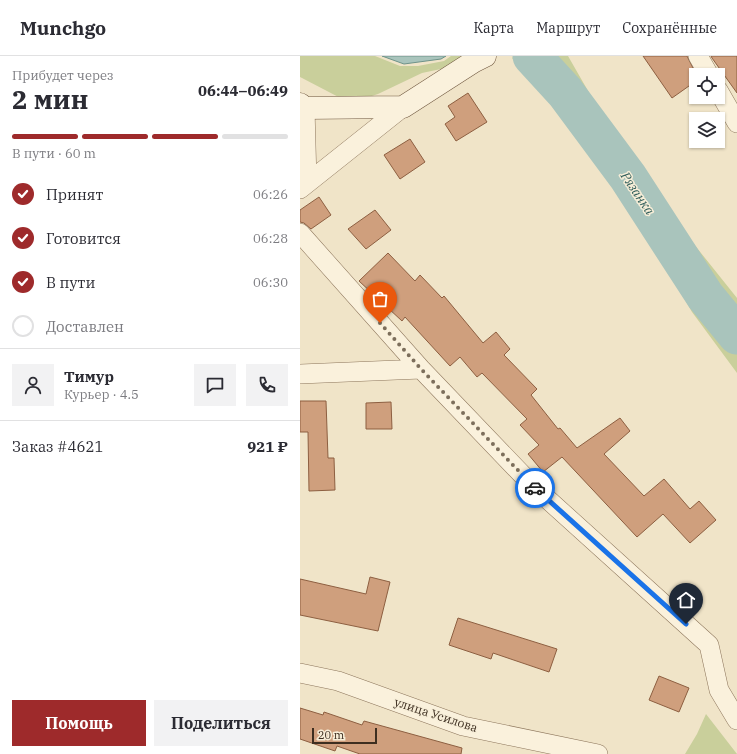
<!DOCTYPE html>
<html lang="ru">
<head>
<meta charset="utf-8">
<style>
	:root { --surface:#fff; --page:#f2f2f3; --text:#2b2b33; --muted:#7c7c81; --line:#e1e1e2; --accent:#9e2a2b }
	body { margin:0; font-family:"IBM Plex Serif",serif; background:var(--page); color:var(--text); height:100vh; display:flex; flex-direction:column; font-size:15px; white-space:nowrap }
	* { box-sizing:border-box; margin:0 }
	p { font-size:13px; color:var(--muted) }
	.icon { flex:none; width:22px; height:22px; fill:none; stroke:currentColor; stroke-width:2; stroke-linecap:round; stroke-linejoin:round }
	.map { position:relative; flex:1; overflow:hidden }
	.panel { display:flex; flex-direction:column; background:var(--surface); width:300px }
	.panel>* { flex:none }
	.buttons { position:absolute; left:389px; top:12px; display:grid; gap:8px }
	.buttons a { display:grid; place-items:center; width:36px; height:36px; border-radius:0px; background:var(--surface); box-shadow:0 1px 3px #0004; font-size:20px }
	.scale { position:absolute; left:12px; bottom:10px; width:65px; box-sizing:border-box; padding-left:4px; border:2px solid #3d2e20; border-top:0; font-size:11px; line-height:14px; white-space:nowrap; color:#3d2e20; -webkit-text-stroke:3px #f7eed8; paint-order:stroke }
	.pin { position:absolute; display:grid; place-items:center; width:34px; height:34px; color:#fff; margin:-41px -17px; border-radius:50% 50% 50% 0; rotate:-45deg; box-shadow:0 0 4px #0007 }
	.pin .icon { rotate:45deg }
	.courier { position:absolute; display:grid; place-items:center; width:40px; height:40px; margin:-20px; border:3px solid #1a73e8; border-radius:50%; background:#fff; color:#222; box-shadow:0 1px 5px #0007 }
	.overview em { font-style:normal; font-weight:700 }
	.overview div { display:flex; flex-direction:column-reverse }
	.overview { display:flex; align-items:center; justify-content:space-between; height:68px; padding:0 12px }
	h1 { font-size:26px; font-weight:700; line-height:30px }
	.bar { display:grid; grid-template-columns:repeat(4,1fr); gap:6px 4px; align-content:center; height:48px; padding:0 12px }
	.bar i { height:5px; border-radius:3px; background:var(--line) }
	.bar .on { background:var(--accent) }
	.bar p { grid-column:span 4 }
	.line { display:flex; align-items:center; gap:10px; padding:0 12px; border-top:1px solid var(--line) }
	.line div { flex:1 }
	.round { display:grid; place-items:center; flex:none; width:42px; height:42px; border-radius:0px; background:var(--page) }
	ol { padding:0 12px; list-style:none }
	li { display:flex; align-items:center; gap:12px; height:44px }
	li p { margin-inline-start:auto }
	li .icon { padding:4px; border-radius:50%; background:var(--accent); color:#fff; stroke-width:4 }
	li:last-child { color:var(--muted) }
	li i { width:22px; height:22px; border:2px solid var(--line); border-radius:50% }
	.primary-button { display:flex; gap:8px; margin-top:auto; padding:8px 12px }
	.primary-button a { flex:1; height:46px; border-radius:0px; background:var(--accent); color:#fff; font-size:16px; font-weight:700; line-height:46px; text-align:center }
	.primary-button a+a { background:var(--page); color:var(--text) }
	header { display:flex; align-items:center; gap:24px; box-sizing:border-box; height:56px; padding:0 20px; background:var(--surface); border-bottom:1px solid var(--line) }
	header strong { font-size:19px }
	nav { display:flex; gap:22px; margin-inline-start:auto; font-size:14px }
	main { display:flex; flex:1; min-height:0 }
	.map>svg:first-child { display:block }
	.green { fill:#c9cf9b }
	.water { fill:#a9c4bc; stroke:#6f938a }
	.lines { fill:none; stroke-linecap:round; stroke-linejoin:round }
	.river { stroke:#a9c4bc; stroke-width:39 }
	.building { fill:#cf9f7d; stroke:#8d5f41 }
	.street-casing { stroke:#8d765c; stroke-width:20 }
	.secondary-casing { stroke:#6f573f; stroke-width:23 }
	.street { stroke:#faf1dc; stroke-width:19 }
	.secondary { stroke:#faf1dc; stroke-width:22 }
	.done { stroke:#7c6e5b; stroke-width:4; stroke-dasharray:0 7.2 }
	.route { stroke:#1a73e8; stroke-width:5 }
	.labels { text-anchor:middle; stroke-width:3; stroke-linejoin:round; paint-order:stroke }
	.street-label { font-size:12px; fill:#3d2e20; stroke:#f7eed8 }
	.water-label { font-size:13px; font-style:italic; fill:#2f5d5a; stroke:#f7eed8 }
</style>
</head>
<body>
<header>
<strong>Munchgo</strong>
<nav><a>Карта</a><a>Маршрут</a><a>Сохранённые</a></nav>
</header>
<main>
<section class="panel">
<div class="overview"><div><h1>2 мин</h1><p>Прибудет через</p></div><em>06:44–06:49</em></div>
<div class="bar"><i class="on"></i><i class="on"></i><i class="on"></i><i></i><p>В пути · 60 m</p></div>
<ol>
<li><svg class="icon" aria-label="check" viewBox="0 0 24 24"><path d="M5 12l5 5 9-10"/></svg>Принят<p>06:26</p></li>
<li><svg class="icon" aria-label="check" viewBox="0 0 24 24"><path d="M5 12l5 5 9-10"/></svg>Готовится<p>06:28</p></li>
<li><svg class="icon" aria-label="check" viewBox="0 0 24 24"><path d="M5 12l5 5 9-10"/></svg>В пути<p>06:30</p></li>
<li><i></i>Доставлен</li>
</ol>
<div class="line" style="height:72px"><a class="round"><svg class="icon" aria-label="person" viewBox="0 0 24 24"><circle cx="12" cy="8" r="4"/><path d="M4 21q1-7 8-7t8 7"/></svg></a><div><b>Тимур</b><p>Курьер · 4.5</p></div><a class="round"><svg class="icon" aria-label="chat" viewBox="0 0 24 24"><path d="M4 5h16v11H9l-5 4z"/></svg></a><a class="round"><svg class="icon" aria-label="phone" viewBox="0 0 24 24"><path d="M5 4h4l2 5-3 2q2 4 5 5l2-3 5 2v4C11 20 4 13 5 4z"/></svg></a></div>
<div class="line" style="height:52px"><div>Заказ #4621</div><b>921 ₽</b></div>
<div class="primary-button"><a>Помощь</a><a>Поделиться</a></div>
</section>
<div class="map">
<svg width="437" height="698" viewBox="0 0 437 698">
	<rect width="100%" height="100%" fill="#f0e4c8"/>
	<!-- green -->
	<path class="green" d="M0,0h75l25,10h18l26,-5 7,-5h19l-15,10 -33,7 -44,21 -28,9 -48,-25 -2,-1z
		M214,0h54l35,61 38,54 48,67 48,60v75l-45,-61 -69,-121 -26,-40 -85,-93z
		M406,658l31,40h-52l12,-20z"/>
	<!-- water -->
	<path class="water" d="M82,0h64l-5,3 -37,5z"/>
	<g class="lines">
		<!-- river -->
		<path class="river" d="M232,0l33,36 63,85 77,119 32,39"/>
	</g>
	<!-- building -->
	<path class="building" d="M343,0h44l9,18v7l-24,17z
		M411,0h26v37l-25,-35z
		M168,37l19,29 -31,19 -11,-17 10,-7 -7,-11z
		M110,83l15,23 -25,17 -16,-24z
		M19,141l12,18 -20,14 -7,-6 -4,-1v-12z
		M75,154l16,20 -25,19 -18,-20z
		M88,197l27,28 5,-6 22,23 2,-2 39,47 13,-11 14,17 -6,6 33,34 -6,6 27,34 2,-1 17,20 43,-30 10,13 -26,23 40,42 20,-17 26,30 9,-8 17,19 -26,23 -27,-29 -26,23 -75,-80 -19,15 -15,-18 11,-9 -19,-20 7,-6 -45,-46 -5,4 -17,-20 -10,9 -45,-49 -3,4 -43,-40z
		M0,345h26l2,57h6l1,32 -26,1 -1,-59h-8z
		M91,346l1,27h-26v-26z
		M70,521l20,5 -12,49 -78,-16v-36l66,15z
		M158,562l99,31 -8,23 -56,-19 -2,6 -42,-14z
		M359,620l30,12 -10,24 -30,-12z
		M0,652l23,7 1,-3 38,13 2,-4 98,27 -1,6h-101l-23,-8 -2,5 -35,-12z"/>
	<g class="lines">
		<!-- street casing -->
		<g class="street-casing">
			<path id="street" d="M398,0l11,19
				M418,34l19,33
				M5,52l2,74
				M0,133l103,-82
				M0,177l121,136 113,118 175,158 10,45 18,30
				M0,318l121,-5
				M0,617l38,8 125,45 135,28"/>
		</g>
		<!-- secondary casing -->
		<g class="secondary-casing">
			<path id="secondary" d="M0,48l5,4 98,-1 70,-45 12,-6"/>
		</g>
		<!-- street -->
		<use href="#street" class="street"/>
		<!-- secondary -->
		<use href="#secondary" class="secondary"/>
	</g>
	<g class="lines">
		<!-- done -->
		<path class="done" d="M80,267l41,46 114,119"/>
		<!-- route -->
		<path class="route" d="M235,432l151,136"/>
	</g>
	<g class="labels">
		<!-- street labels -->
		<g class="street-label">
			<text transform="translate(136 659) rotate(18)" y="4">улица Усилова</text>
		</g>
		<!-- water labels -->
		<g class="water-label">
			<text transform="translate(338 137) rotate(56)" y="5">Рязанка</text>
		</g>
	</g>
</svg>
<div class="buttons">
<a><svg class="icon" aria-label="locate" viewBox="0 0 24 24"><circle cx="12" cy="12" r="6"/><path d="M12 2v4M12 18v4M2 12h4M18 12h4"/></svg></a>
<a><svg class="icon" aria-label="layers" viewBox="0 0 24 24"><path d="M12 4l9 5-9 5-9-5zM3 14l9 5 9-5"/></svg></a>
</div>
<div class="scale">20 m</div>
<div class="pin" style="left:80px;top:267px;background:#ea580c"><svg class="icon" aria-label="bag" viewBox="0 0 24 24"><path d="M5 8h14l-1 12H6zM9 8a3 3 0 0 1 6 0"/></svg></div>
<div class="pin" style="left:386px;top:568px;background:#1f2937"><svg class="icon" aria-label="home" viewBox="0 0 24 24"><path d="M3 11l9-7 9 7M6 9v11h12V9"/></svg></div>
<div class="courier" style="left:235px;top:432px"><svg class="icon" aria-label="car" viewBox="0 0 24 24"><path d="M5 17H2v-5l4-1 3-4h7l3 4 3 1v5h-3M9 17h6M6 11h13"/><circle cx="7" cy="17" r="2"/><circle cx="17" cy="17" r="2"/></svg></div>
</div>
</main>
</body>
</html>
